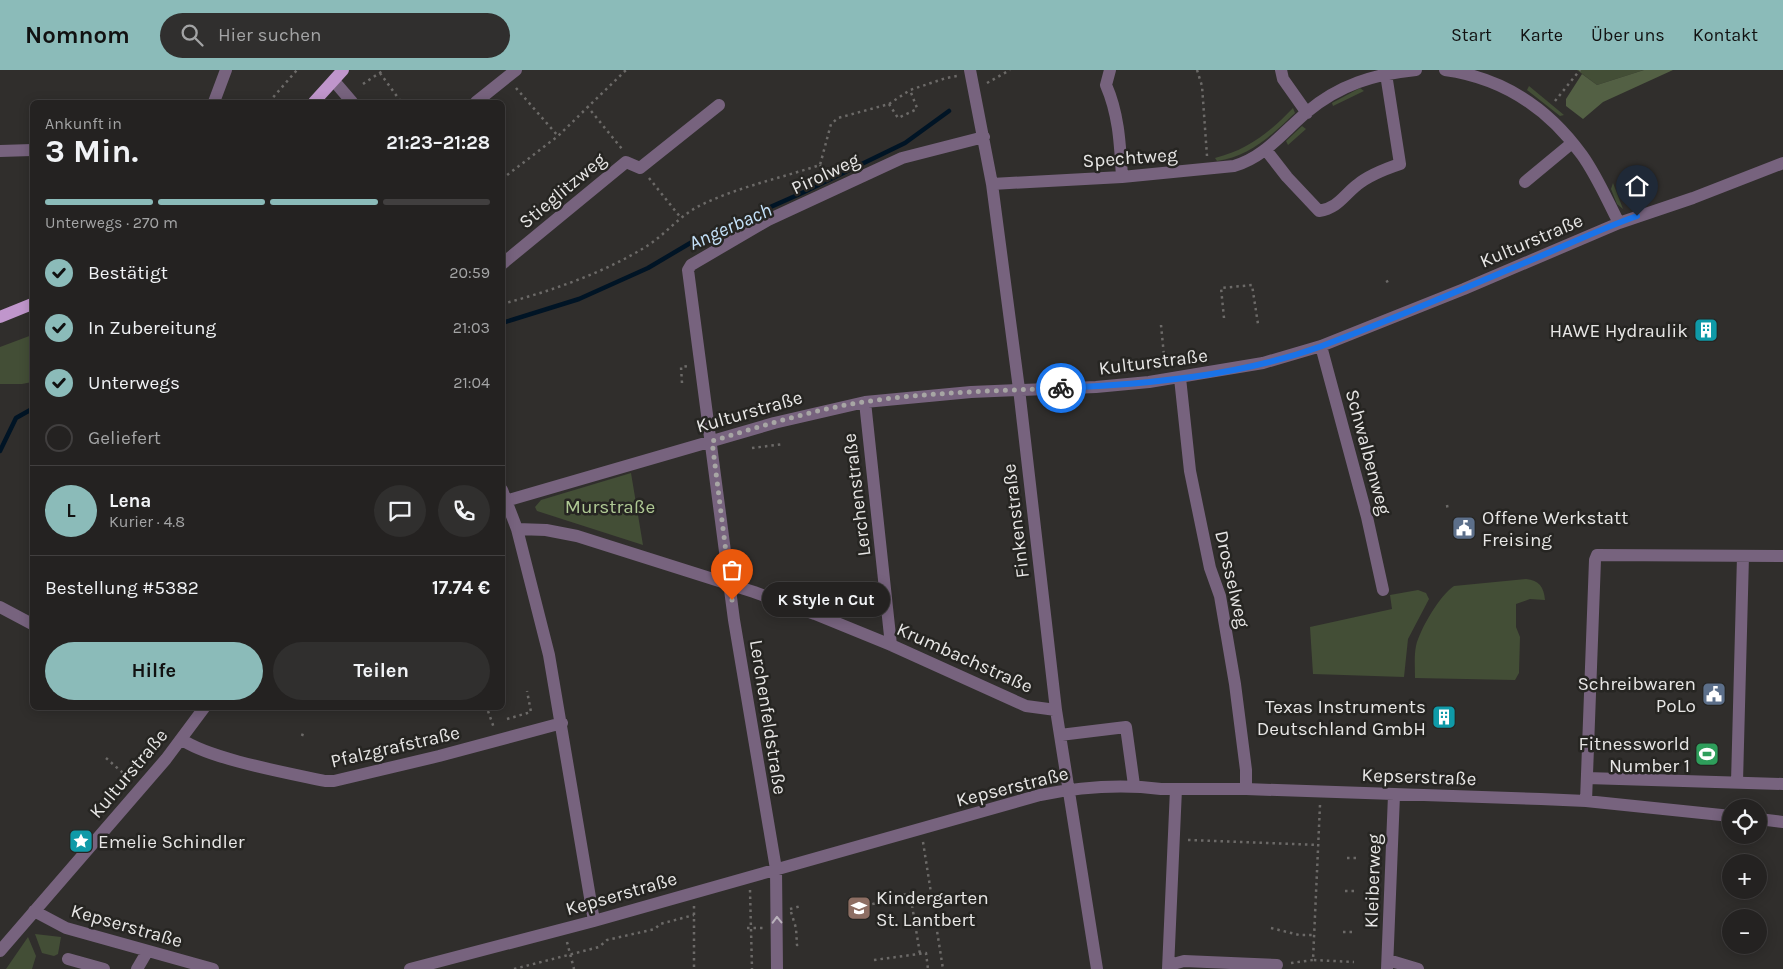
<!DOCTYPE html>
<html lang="de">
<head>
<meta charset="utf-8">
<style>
	:root { --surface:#242221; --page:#302f2e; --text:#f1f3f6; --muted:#a3a4a5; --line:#413f3f; --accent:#8bbbb9 }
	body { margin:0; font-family:Karla,sans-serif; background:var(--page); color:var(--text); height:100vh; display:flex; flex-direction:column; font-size:19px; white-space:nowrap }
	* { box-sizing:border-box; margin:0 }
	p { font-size:16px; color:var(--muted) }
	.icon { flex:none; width:28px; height:28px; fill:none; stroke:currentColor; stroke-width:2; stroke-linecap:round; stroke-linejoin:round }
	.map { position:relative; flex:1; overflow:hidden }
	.details { position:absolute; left:30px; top:30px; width:475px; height:610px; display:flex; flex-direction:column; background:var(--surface); border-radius:8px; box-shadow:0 2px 12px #0003,0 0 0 1px var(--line) }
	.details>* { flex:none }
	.buttons { position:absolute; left:1722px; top:729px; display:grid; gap:10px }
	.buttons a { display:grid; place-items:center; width:45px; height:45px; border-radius:50%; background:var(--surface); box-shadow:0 2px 12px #0003,0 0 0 1px var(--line); font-size:25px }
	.pin { position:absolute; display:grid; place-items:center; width:42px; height:42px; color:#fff; margin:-51px -21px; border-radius:50% 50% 50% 0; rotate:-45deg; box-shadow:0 0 5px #0007 }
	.pin .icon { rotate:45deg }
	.courier { position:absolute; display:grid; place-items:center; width:50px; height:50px; margin:-25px; border:4px solid #1a73e8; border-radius:50%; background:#fff; color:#222; box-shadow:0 1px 6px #0007 }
	.bubble { position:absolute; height:35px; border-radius:18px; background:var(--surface); box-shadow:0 2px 12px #0003,0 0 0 1px var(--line); font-size:16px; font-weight:700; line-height:35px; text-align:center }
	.headline em { font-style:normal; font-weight:700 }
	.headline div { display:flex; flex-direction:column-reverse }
	.headline { display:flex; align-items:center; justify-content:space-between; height:85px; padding:0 15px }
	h1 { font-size:32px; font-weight:700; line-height:38px }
	.bar { display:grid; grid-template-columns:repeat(4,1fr); gap:8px 5px; align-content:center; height:60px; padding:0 15px }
	.bar i { height:6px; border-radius:4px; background:var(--line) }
	.bar .current { background:var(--accent) }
	.bar p { grid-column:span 4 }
	.line { display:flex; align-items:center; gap:12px; padding:0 15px; border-top:1px solid var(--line) }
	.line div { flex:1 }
	.round { display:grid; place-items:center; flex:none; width:52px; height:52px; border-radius:26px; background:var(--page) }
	ol { padding:0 15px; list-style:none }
	li { display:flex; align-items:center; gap:15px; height:55px }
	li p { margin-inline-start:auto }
	li .icon { padding:5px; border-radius:50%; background:var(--accent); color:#111; stroke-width:4 }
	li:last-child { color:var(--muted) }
	li i { width:28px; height:28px; border:2px solid var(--line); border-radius:50% }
	.button { display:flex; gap:10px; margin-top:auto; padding:10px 15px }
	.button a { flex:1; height:58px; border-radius:30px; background:var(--accent); color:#111; font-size:20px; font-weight:700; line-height:58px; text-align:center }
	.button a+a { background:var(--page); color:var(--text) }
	header { display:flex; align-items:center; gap:30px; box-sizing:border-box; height:70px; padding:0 25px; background:var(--accent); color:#111 }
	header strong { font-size:24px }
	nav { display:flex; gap:28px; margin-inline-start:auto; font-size:18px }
	.search { width:350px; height:45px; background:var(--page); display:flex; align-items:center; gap:12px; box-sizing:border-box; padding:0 18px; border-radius:28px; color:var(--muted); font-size:19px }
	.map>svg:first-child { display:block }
	.green { fill:#434e36 }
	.forest { fill:#536044 }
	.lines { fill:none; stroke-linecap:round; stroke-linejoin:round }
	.stream { stroke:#001425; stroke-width:4.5 }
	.path { stroke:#6c6a68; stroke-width:2.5; stroke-dasharray:2.5 4; stroke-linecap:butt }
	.minor { stroke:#77637e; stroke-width:12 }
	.major { stroke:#c096cc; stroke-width:12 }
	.oneway { stroke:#bab2bc }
	.done { stroke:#a7a6a4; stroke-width:5; stroke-dasharray:0 9 }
	.route { stroke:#1a73e8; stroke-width:6 }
	.labels { text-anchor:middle; stroke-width:5; stroke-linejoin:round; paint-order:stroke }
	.street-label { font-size:19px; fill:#e7e6e5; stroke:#262522 }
	.poi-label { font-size:19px; fill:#e7e6e5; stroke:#262522; text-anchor:end }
	.park-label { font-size:19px; fill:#afc994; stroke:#262522 }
	.water-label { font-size:20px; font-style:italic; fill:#c4e1f9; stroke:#262522 }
</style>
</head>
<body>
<header>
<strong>Nomnom</strong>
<div class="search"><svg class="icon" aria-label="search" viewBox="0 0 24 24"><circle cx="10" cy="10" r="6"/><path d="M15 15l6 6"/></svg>Hier suchen</div>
<nav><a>Start</a><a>Karte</a><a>Über uns</a><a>Kontakt</a></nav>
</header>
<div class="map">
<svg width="1783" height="899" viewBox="0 0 1783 899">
	<rect width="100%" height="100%" fill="#302e2c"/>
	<!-- green -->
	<path class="green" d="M1577,0h67l-47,15z
		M1529,16l35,29 -4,1 -33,-26z
		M1360,18l4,3 -31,15 -1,-3z
		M1293,38l2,5c-23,22 -46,44 -78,48l-2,-3c33,-8 55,-26 78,-50z
		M1302,56l4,3 -18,16 -2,-4z
		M1613,113l10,26 -6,-5 -6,-15z
		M32,265v47l-10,2h-22v-37z
		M631,403l12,72 -106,-34 -2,-4 6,-7z
		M1526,509c13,1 18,8 19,21l-15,-1 -14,5v23l4,10 -1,36 -4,7 -100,-2c0,-11 -1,-22 1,-32 4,-17 24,-51 38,-60z
		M1418,520l8,3 3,6 -21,40 -4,38 -91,-3 -3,-47 82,-18 -2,-14z
		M35,864l26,3 -3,17 -4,2 -12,-3z
		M28,867l8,19 -4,13h-26z"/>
	<!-- forest -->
	<path class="forest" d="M1644,0h29l-70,32 -20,17 -17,-13v-7l16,-25 15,11z"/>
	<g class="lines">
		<!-- stream -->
		<path class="stream" d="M502,253l77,-24 69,-31 44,-26 110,-49 103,-50 44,-32
			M0,381l16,-33 16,-9"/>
		<!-- path -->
		<path class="path" d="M1197,0l5,16 5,70
			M380,3l21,29
			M987,13l23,-13
			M363,14l21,-14
			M516,18l42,48
			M1555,31l25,-31
			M269,32l28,-32
			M889,34l9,14 17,-8 2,-2 -7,-18
			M587,36l35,43
			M820,95l7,14
			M649,108l32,40
			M502,109l56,-43 68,-66
			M1386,212l4,-2
			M502,234c49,-13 102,-31 145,-58 19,-12 33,-31 54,-41 37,-18 80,-27 119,-40l11,-41 7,-6 51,-14 21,-14 36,-12 11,-2
			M1224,248l-3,-30 31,-3 6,39
			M1161,255l4,41
			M682,313l-1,-16 7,-1
			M752,378l32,-4
			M1447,435l1,6
			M992,598l1,9
			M488,641l6,17
			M507,649l24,-7 -4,-21
			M302,666l1,-3
			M413,671l1,4
			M106,688l25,22
			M1320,735l-7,155 41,2
			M1188,770l130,5
			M923,772l20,127
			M1347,788h11
			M750,820l2,79
			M1345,821h11
			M694,836v63
			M866,836l44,-13 10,61
			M790,839l11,-3
			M791,842l5,16 1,17 5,-1
			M747,858h16
			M1271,858l28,7h15
			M1343,862h12
			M567,872l7,27
			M874,890l52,-7 2,16
			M1291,893l22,-3
			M514,899l85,-22 8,-7 48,-11 5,-5 34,-9"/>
		<!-- minor -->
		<path class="minor" d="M970,0l22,114 27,205 37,321 41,259
			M1110,0l-4,15c13,30 14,59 16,92
			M1281,0l2,9 24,34
			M1445,0c58,8 103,38 137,85 15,21 25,45 37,68
			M334,11l18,21
			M214,32l12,-32
			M476,32l40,-32
			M1266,80l21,27 32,34c19,-3 24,-15 38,-26 12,-10 28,-16 43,-21l-14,-90
			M0,81l32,-1
			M1525,112l47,-39
			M992,114l130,-7 112,-11c31,-9 49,-34 73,-54 32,-27 67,-38 109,-42
			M502,194l124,-102 14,6 79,-63
			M1321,276l46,171 16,73
			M1180,308l10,93 20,97 10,28 15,88 11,86v19
			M865,332l26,243
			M502,420l15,39 32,126 45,266
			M502,432l272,-79 91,-21 106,-10 125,-5 53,-5 114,-19 58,-17 143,-57 155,-66 74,-25 90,-35
			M517,459l29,1 31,6 177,56 61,22 76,31 135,61 30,4
			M0,537l32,17
			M1060,665l66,-8 8,58
			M181,669c28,20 107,34 144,42h9l105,-25 123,-33
			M1587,708l196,6
			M1737,712l6,-226
			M1586,731l9,-241 2,-5 186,1
			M1759,749l24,3
			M34,841l32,17 147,41
			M0,881l166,-192 38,-51
			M68,889l36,10
			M1388,890l30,9
			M137,899l10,-17
			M410,899l184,-48 446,-126c40,-8 80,-11 121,-6h85l295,10 45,2 145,15
			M777,899l-1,-100 -42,-249 -46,-350 3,-5 77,-45 134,-62 82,-21
			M1168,899l8,-180
			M1169,899l4,-5 11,-3 93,4
			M1387,899l7,-174"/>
		<!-- major -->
		<path class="major" d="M314,32l29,-32
			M0,247l32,-13"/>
	</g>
	<!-- one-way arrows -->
	<defs><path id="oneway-chevron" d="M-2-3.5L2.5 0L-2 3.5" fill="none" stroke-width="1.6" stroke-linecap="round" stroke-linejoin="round" transform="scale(1.25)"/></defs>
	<use class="oneway" href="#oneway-chevron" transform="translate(777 850) rotate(-91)"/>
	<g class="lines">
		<!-- done -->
		<path class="done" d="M732,530l-20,-159c50,-15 100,-31 151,-39 66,-10 133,-11 198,-14"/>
		<!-- route -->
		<path class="route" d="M1061,318c88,-4 178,-12 261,-42 70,-26 138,-56 207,-85 36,-15 71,-32 108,-45"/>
	</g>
	<!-- icons -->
	<defs>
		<g id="building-square" transform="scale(1.25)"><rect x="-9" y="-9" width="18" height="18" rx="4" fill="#0f9aa8" stroke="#262522"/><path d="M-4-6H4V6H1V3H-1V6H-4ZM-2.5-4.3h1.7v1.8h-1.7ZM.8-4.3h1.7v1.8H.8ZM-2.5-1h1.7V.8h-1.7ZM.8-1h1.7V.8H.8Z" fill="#fff"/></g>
		<g id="civic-square" transform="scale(1.25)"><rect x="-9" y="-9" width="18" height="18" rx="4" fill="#5c6f8a" stroke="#262522"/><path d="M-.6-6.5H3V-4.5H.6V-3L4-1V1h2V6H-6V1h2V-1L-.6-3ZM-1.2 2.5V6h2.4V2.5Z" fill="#fff"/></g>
		<g id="stadium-square" transform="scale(1.25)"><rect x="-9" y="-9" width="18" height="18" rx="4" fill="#2e9e5b" stroke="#262522"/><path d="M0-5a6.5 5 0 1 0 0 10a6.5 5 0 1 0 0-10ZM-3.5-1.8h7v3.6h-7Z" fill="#fff"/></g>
		<g id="sight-square" transform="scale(1.25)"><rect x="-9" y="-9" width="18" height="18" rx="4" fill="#0f9aa8" stroke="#262522"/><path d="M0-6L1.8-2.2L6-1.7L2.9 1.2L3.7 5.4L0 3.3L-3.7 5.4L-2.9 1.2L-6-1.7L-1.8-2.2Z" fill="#fff"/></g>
		<g id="school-square" transform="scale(1.25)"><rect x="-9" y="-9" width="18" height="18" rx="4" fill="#8d6e63" stroke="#262522"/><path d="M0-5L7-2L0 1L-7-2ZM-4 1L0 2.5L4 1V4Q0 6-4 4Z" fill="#fff"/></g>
	</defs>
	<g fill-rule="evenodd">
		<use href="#building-square" x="1706" y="260"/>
		<use href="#civic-square" x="1464" y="458"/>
		<use href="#civic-square" x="1714" y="624"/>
		<use href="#building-square" x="1444" y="647"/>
		<use href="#stadium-square" x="1707" y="684"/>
		<use href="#sight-square" x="81" y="771"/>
		<use href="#school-square" x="859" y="838"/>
	</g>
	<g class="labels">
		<!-- street labels -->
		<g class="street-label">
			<text transform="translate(1130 87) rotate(-4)" y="7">Spechtweg</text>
			<text transform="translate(825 103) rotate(-25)" y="7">Pirolweg</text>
			<text transform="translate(562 120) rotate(-40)" y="7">Stieglitzweg</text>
			<text transform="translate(1531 170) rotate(-23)" y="7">Kulturstraße</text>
			<text transform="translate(1153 291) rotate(-7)" y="7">Kulturstraße</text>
			<text transform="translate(749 341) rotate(-16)" y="7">Kulturstraße</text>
			<text transform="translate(1369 382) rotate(75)" y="7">Schwalbenweg</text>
			<text transform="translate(856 425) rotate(-97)" y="7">Lerchenstraße</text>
			<text transform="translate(1015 451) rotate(-97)" y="7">Finkenstraße</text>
			<text transform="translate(1233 509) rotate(77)" y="7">Drosselweg</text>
			<text transform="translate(965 587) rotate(24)" y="7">Krumbachstraße</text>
			<text transform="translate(769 647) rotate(81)" y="7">Lerchenfeldstraße</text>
			<text transform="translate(395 676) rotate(-13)" y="7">Pfalzgrafstraße</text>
			<text transform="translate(128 703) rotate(-50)" y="7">Kulturstraße</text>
			<text transform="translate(1419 706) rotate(2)" y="7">Kepserstraße</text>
			<text transform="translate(1012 716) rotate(-14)" y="7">Kepserstraße</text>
			<text transform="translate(1372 811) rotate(-88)" y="7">Kleiberweg</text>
			<text transform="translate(621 823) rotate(-16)" y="7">Kepserstraße</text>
			<text transform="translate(127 855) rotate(16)" y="7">Kepserstraße</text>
		</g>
		<!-- poi labels -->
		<g class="poi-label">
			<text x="1688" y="267">HAWE Hydraulik</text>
			<text x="1482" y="454" text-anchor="start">Offene Werkstatt<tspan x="1482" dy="22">Freising</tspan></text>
			<text x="1696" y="620">Schreibwaren<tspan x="1696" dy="22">PoLo</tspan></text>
			<text x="1426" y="643">Texas Instruments<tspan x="1426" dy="22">Deutschland GmbH</tspan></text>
			<text x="1690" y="680">Fitnessworld<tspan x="1690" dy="22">Number 1</tspan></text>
			<text x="98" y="778" text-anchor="start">Emelie Schindler</text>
			<text x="876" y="834" text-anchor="start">Kindergarten<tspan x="876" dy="22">St. Lantbert</tspan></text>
		</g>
		<!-- park labels -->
		<g class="park-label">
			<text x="610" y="443">Murstraße</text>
		</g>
		<!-- water labels -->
		<g class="water-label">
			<text transform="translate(730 156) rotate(-24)" y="7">Angerbach</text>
		</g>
	</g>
</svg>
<div class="buttons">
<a><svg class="icon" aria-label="locate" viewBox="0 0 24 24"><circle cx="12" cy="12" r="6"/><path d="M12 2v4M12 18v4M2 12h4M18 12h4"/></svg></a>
<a>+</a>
<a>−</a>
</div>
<div class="pin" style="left:732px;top:530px;background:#ea580c"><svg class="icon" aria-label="bag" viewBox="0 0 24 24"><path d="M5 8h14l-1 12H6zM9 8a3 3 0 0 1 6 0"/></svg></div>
<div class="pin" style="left:1637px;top:146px;background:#1f2937"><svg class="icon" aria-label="home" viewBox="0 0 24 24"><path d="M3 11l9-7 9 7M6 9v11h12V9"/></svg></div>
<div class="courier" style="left:1061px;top:318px"><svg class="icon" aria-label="bike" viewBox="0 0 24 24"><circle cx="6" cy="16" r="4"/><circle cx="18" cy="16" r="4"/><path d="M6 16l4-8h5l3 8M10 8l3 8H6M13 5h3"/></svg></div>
<div class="bubble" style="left:762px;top:512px;width:128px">K Style n Cut</div>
<section class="details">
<div class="headline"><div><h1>3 Min.</h1><p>Ankunft in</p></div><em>21:23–21:28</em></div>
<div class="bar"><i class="current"></i><i class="current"></i><i class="current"></i><i></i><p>Unterwegs · 270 m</p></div>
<ol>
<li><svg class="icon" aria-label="check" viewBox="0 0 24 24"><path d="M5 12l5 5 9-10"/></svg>Bestätigt<p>20:59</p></li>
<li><svg class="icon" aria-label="check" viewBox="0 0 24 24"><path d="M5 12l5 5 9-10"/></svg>In Zubereitung<p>21:03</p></li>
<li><svg class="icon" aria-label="check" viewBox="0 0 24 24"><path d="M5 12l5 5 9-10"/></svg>Unterwegs<p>21:04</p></li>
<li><i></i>Geliefert</li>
</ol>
<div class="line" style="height:90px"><b class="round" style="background:var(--accent);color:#111">L</b><div><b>Lena</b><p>Kurier · 4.8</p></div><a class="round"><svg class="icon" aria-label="chat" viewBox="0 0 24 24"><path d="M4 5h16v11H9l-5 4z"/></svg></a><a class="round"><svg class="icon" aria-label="phone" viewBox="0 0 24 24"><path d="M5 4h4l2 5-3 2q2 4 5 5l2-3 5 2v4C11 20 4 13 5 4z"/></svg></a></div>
<div class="line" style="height:65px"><div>Bestellung #5382</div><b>17.74 €</b></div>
<div class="button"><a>Hilfe</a><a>Teilen</a></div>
</section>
</div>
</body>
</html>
